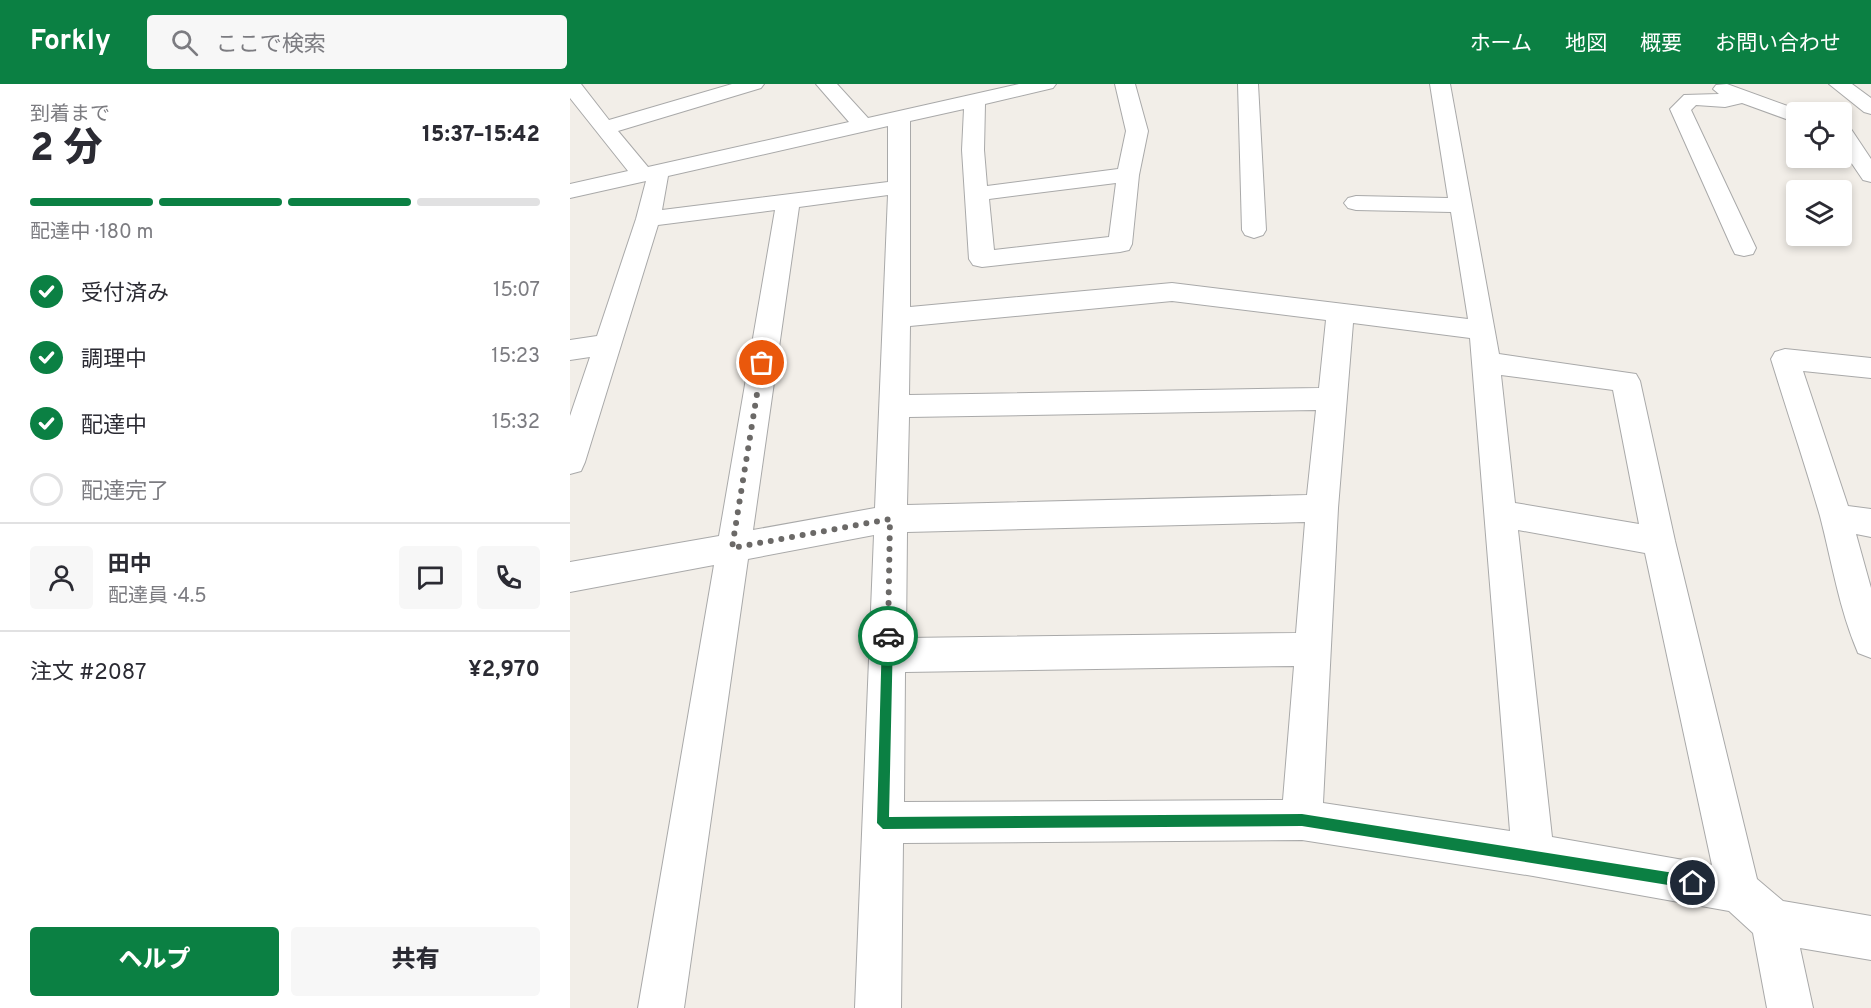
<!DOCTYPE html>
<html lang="ja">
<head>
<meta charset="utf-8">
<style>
	:root { --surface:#fff; --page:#f7f7f7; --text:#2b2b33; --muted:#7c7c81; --line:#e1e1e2; --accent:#0b8043 }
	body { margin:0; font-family:Overpass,"Noto Sans JP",sans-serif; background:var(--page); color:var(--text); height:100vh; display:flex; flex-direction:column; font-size:22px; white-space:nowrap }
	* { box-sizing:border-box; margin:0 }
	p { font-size:20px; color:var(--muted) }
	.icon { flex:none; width:33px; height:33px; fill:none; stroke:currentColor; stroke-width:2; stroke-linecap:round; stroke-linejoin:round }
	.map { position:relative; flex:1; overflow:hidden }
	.side { display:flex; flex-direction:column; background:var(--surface); width:570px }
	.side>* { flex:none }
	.controls { position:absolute; left:1216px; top:18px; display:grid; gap:12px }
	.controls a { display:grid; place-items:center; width:66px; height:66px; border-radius:6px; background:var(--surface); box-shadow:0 3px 9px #0003; font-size:30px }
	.pin { position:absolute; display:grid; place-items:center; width:51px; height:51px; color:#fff; margin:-26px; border:3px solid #fff; border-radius:50%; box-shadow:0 2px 6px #0007 }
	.courier { position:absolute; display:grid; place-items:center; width:60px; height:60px; margin:-30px; border:4px solid #0b8043; border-radius:50%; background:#fff; color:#222; box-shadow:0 2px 8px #0007 }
	.headline em { font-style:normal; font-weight:800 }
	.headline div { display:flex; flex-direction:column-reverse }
	.headline { display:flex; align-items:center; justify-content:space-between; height:102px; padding:0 30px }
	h1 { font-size:39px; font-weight:800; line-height:45px }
	.bar { display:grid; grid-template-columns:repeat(4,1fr); gap:9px 6px; align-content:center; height:72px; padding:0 30px }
	.bar i { height:8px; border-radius:4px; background:var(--line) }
	.bar .current { background:var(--accent) }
	.bar p { grid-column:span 4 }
	.line { display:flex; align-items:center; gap:15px; padding:0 30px; border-top:2px solid var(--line) }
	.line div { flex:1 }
	.round { display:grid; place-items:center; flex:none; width:63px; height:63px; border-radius:6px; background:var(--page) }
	ol { padding:0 30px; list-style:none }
	li { display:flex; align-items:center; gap:18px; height:66px }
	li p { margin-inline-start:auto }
	li .icon { padding:6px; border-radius:50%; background:var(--accent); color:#fff; stroke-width:4 }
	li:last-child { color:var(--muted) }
	li i { width:33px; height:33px; border:3px solid var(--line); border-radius:50% }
	.button { display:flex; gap:12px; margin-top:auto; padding:12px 30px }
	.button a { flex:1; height:69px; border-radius:6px; background:var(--accent); color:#fff; font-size:24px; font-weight:800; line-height:69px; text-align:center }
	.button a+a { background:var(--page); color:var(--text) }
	header { display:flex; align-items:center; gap:36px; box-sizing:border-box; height:84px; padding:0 30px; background:var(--accent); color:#fff }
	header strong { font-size:28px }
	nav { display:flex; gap:33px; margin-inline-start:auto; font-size:21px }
	.search { width:420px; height:54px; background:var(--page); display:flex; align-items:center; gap:15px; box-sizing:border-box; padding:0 21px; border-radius:6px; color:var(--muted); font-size:22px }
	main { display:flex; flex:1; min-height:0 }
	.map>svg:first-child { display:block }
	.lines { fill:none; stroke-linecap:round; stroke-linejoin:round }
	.minor-casing { stroke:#a9a9a9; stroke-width:2 }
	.minor { fill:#fff; fill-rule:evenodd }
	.route { fill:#0b8043 }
	.done { stroke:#6b6967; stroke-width:6; stroke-dasharray:0 10.8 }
</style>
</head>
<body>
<header>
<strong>Forkly</strong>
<div class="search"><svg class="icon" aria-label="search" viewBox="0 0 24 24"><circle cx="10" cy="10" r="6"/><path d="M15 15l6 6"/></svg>ここで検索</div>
<nav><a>ホーム</a><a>地図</a><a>概要</a><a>お問い合わせ</a></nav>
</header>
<main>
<section class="side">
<div class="headline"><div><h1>2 分</h1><p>到着まで</p></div><em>15:37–15:42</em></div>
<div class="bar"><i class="current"></i><i class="current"></i><i class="current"></i><i></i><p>配達中 · 180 m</p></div>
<ol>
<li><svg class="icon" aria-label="check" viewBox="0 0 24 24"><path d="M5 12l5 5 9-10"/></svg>受付済み<p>15:07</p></li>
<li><svg class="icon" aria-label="check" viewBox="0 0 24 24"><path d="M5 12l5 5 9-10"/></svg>調理中<p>15:23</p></li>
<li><svg class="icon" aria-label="check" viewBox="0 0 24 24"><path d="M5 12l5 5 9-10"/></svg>配達中<p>15:32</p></li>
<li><i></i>配達完了</li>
</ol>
<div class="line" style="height:108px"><a class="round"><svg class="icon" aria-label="person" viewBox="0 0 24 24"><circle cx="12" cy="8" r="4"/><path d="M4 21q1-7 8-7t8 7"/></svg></a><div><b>田中</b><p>配達員 · 4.5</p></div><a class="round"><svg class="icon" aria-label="chat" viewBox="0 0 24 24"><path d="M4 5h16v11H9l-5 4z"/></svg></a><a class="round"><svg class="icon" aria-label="phone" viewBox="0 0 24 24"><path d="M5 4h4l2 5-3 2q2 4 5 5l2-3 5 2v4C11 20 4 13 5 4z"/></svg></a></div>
<div class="line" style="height:78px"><div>注文 #2087</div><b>¥2,970</b></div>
<div class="button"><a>ヘルプ</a><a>共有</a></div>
</section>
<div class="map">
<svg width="1301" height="924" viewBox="0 0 1301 924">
	<rect width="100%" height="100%" fill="#f2eee8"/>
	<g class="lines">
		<!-- minor casing -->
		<g class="minor-casing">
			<path id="minor" d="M0,0h11l28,36 123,-36h32l-3,4 -143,43 30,36 201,-45 -33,-38h21l31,34 151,-34h37l-3,4 -68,16 -1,46 3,36 131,-17 8,-38 -11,-47h20l13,47 -9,44 -7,69 -3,6 -9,2 -138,15 -9,-2 -4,-6 -7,-109 2,-41 -54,12v186l262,-24 296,36 -17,-107 -95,-2 -8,-2 -4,-5 4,-5 8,-2 92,2 -18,-114h20l49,270 137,20 4,7 35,160 82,338 26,22 88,15v44l-71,-12 13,60h-46l-14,-75 -24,-22 -196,-35 -231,-36 -399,3 -2,165h-46l19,-473 -126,24 -64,449h-46l76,-443 -144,27v-30l149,-26 56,-326 -117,15 -73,237 -4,9 -11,3v-58l20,-59 -20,3v-20l27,-4 39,-117 10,-38 -76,17v-14l58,-13 -58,-73zM318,42v56l-226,28 6,-34zM546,99l-7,54 -115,13 -5,-51zM318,111l-13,313 -122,22 46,-323zM602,217l154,19 -7,68 -410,7 1,-69zM783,239l117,15 40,493 -187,-28 15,-295zM931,291l112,15 26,134 -124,-21zM746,326l-9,85 -400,10 2,-88zM735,438l-9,111 -390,5 1,-106zM948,446l127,23 67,312 -160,-28zM724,582l-11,134 -379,2 1,-130z
				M668,0h20l8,146 -3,5 -9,3 -9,-3 -3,-5z
				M1157,0l77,28h-7v11l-55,-20 -17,4 -29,-2 -5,5 65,138 -3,6 -9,2 -9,-2 -3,-6 -62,-139 14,-14 35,-1 -6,-5 3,-4z
				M1259,0h23l19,14v16l-7,-2z
				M1272,44l9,1 20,30v23l-8,-2 -21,-31z
				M1215,265l86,9v20l-68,-7 45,135 23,3v28l-15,-3 15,54v70l-13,-5c-19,-44 -26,-91 -38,-137 -15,-52 -33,-105 -49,-157l4,-7z"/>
		</g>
		<!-- minor -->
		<use href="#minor" class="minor"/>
	</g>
	<!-- route -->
	<path class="route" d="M318,548l5,4 -4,181 413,-3 391,62 6,7 -6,6 -391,-63 -419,3 -6,-6 5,-187z"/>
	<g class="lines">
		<!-- done -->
		<path class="done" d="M192,279l-30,185 158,-29 -2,117"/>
	</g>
</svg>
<div class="controls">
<a><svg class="icon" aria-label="locate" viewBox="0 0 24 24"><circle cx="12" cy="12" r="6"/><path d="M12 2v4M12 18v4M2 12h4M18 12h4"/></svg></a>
<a><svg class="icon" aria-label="layers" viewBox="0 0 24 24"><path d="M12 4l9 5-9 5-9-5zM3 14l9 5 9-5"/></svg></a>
</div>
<div class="pin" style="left:192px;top:279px;background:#ea580c"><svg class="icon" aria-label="bag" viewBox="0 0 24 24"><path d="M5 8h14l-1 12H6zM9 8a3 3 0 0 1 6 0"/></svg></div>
<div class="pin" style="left:1123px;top:799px;background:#1f2937"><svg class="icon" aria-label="home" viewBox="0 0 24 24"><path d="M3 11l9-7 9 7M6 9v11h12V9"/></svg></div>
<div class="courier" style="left:318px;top:552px"><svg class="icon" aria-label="car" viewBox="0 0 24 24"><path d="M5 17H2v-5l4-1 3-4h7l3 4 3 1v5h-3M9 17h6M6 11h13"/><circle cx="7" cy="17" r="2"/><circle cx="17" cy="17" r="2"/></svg></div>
</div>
</main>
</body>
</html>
